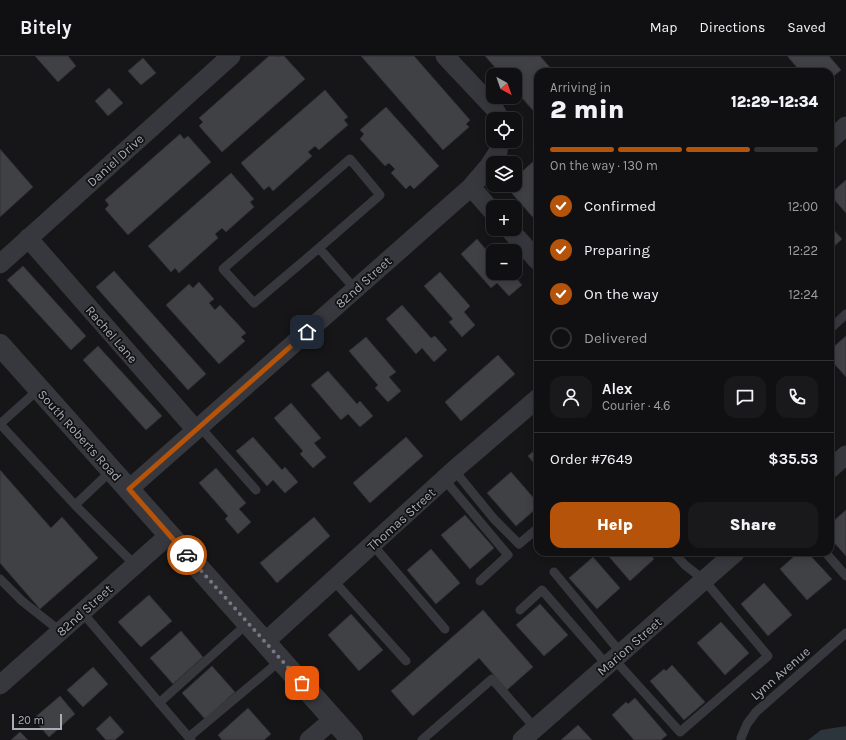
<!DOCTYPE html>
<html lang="en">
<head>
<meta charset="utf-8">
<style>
	:root { --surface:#101012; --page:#19191b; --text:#f1f3f6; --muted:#9c9d9f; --line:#303032; --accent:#b45309 }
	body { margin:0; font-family:Karla,sans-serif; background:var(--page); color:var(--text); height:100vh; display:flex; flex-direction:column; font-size:15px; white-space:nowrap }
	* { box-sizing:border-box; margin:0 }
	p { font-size:13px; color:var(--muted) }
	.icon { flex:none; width:22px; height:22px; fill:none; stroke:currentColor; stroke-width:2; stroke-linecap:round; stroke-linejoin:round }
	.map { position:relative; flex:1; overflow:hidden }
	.sheet { position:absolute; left:534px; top:12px; width:300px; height:488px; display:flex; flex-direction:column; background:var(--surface); border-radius:12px; box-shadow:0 2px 10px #0003,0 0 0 1px var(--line) }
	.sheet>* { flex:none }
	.needle { width:26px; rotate:140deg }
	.buttons { position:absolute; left:486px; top:12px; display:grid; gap:8px }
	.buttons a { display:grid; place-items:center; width:36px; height:36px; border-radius:8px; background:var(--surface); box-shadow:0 2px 10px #0003,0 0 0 1px var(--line); font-size:20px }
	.scale { position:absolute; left:12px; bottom:10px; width:50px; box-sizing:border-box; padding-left:4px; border:2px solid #a8adb8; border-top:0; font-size:11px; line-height:14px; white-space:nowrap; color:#a8adb8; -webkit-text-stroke:3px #111113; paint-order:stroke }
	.pin { position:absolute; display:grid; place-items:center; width:34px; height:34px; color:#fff; margin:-17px; border-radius:8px; box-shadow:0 2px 6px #0006 }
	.courier { position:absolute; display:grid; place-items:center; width:40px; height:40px; margin:-20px; border:3px solid #b45309; border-radius:50%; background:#fff; color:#222; box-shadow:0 1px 5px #0007 }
	.overview em { font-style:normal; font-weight:800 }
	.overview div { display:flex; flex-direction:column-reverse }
	.overview { display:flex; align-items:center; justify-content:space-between; height:68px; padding:0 16px }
	h1 { font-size:26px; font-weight:800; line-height:30px }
	.bar { display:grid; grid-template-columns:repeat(4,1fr); gap:6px 4px; align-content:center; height:48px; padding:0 16px }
	.bar i { height:5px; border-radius:3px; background:var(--line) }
	.bar .current { background:var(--accent) }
	.bar p { grid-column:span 4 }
	.line { display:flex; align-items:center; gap:10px; padding:0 16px; border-top:1px solid var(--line) }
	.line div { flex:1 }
	.round { display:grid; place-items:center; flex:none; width:42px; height:42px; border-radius:12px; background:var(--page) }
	ol { padding:0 16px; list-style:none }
	li { display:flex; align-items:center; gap:12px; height:44px }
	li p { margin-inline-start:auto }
	li .icon { padding:4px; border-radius:50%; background:var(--accent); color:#fff; stroke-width:4 }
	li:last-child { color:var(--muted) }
	li i { width:22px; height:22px; border:2px solid var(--line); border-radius:50% }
	.action { display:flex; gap:8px; margin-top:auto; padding:8px 16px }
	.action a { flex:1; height:46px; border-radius:12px; background:var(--accent); color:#fff; font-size:16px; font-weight:800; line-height:46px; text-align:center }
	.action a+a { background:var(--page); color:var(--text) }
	header { display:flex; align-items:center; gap:24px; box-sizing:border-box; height:56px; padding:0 20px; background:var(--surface); border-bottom:1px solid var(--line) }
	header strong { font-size:19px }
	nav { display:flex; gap:22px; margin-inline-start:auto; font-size:14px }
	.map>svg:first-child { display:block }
	.water { fill:#2c353c }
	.building { fill:#404145; stroke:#303034 }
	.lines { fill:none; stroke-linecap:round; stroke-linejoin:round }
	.service { stroke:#37383d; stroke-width:9 }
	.minor { stroke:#37383d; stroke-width:19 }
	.tertiary { stroke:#37383d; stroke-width:22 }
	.done { stroke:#757880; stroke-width:4; stroke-dasharray:0 7.2 }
	.route { stroke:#b45309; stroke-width:5 }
	.labels { text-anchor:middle; stroke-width:3.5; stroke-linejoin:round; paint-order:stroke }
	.street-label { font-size:13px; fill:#a8adb8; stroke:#111113 }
</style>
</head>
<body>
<header>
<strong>Bitely</strong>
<nav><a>Map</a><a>Directions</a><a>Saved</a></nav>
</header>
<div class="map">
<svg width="846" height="684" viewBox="0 0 846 684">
	<rect width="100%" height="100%" fill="#161618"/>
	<!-- water -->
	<path class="water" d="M846,670v14h-38l13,-10z"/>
	<!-- building -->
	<path class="building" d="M35,0h33l8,10 -18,16z
		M269,0h8l1,1 1,-1h5l21,23 -83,73 -23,-26 4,-4 -4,-4z
		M361,0h53l56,64 -4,4 3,3 -26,23z
		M485,0h55l14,16h-16v44l-23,-26v-15h-13z
		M788,0h41l12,14 -11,9v-7h-29l-13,-15z
		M143,2l13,15 -15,12 -13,-14z
		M109,32l14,15 -15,13 -13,-15z
		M325,34l23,27 -4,3 4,5 -29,25 -4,-4 -7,6 4,4 -39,35 -4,-5 -5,4 -23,-27z
		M386,51l53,59 -25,23 -4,-4 -4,4 -15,-16 4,-4 -6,-6 -4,3 -25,-27 4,-5 -4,-4z
		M180,78l4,5 4,-3 23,26 -83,73 -23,-26 4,-4 -4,-5z
		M0,93l33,38 -33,30z
		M536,103l2,2v62l-29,-33 5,-4 -1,-1h2v-7z
		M231,117l23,26 -4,3 4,5 -28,25 -4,-4 -7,6 3,4 -39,35 -4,-5 -4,4 -23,-26z
		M846,124v33l-16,-18v-1z
		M830,170l12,13 -12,11z
		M477,183l16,19v15h19l10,12 -13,11 -12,-13 -6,5 -30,-34z
		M23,210l63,70 -15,14 -64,-70z
		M114,215l92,103 -18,16 -92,-103z
		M440,216l30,34 -6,6 11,13 -13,12 -13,-15 4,-3 -29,-33z
		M199,226l15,17 -5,4 6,7 5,-5 26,28 -5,4 4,4 -26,23 -53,-59 23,-21 4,4z
		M402,249l29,33 4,-2 12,14 -13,12 -12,-14 -6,6 -30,-35z
		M846,280v41l-16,-18v-9z
		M366,281l30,35 -7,5 12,14 -13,11 -13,-14 3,-3 -29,-34z
		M98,290l64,70 -16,14 -63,-70z
		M498,299l17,19 -54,47 -16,-19z
		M328,315l29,33 3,-3 13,15 -13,11 -12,-13 -7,6 -30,-35z
		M291,347l30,35 -7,5 12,14 -13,11 -13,-14 3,-3 -29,-33z
		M253,381l29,33 3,-3 13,15 -13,11 -12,-13 -6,6 -31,-35z
		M406,381l17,19 -53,47 -17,-20z
		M538,391v21l-10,-12z
		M216,412l30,35 -7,6 12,13 -13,12 -13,-15 3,-3 -29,-33z
		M0,414l51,58 11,-11 36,41 -58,51 -40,-46z
		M511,416l27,31v4l-22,19 -29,-33z
		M846,454v46l-16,-18v-14z
		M465,459l29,33 -24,21 -29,-34z
		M314,461l16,19 -53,47 -17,-20z
		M431,493l29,34 -24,21 -29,-34z
		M605,496h43l6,7 -24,22z
		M799,496h8l25,27 -25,21 -27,-31z
		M593,501l27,31 -23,21 -28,-31z
		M764,527l28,32 -24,21 -27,-32z
		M149,539l23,26 -31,26 -23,-25z
		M540,548l28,31 -24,21 -28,-31z
		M483,554l50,57 -26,23 -28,-32 -66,58 -22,-25z
		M351,558l32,36 -24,21 -31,-36z
		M721,566l28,31 -24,22 -28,-32z
		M181,575l22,26 -30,27 -23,-26z
		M672,609l33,37 -21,18 -34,-39 14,-12 2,2z
		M212,610l23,26 -30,27 -23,-26z
		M93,611l15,17 -25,23 -16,-17z
		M60,640l15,18 -26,23 -16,-18z
		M635,642l32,37 -6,5h-27l-22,-25 14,-13 2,2z
		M248,652l23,26 -7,6h-42l-4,-5z
		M110,660l14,16 -9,8h-9l-10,-11z
		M578,669l14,15h-31z
		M20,676l8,8h-17z"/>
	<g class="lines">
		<!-- service -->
		<path class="service" d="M319,192l61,-53 -30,-36 -127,110 31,34 65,-55 36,41
			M830,273l16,-15
			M0,368l75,81 37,-35
			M0,368l39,-35
			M200,371l56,63
			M454,414l40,49 25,25 19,-16
			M444,423l64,76 -28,26
			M75,449l60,60
			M372,488l73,85
			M825,496l21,24
			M554,516l67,81
			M0,523l22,22 38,30
			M333,524l73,81
			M520,554l22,-20 65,75
			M82,556l109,128
			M614,603l66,73 88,-76 -64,-76 -19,-15 -12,-13
			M159,647l89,-80
			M189,681l92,-77
			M422,684l70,-61 43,49
			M741,684v-2l6,-14 9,-12 90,-79"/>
		<!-- minor -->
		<path class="minor" d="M445,0l49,52 6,11
			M830,84l16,-14
			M471,131l22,25
			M509,173l29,32
			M28,182l168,192
			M0,208l231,-208
			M830,413l16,-14
			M129,433l342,-302 18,-21 9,-14 1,-11
			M265,586l189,-172 84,-72
			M0,629l169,-150
			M309,684l25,-21
			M522,684l214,-188"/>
		<!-- tertiary -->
		<path class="tertiary" d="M0,289l352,395"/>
	</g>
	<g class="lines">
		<!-- done -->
		<path class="done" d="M187,499l115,128"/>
		<!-- route -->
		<path class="route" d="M187,499l-58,-66 178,-157"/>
	</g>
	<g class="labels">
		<!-- street labels -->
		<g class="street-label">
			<text transform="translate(115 104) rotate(-42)" y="5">Daniel Drive</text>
			<text transform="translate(363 226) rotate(-42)" y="5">82nd Street</text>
			<text transform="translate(112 278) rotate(49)" y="5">Rachel Lane</text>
			<text transform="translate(80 379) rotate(48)" y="5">South Roberts Road</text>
			<text transform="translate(401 463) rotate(-42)" y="5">Thomas Street</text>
			<text transform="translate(84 554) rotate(-42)" y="5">82nd Street</text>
			<text transform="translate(629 590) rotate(-41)" y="5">Marion Street</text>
			<text transform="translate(780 617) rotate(-41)" y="5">Lynn Avenue</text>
		</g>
	</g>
</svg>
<div class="buttons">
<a><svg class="needle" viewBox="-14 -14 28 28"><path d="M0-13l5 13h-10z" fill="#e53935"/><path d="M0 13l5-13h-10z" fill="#9c9d9f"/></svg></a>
<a><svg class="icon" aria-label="locate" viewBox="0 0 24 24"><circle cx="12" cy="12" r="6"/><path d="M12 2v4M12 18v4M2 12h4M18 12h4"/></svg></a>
<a><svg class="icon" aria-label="layers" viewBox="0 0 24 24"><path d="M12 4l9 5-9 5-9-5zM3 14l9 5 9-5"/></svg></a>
<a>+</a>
<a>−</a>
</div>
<div class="scale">20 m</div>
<div class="pin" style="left:302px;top:627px;background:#ea580c"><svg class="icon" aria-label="bag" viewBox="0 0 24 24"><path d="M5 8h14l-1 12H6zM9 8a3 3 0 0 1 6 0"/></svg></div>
<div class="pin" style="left:307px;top:276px;background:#1f2937"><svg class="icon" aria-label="home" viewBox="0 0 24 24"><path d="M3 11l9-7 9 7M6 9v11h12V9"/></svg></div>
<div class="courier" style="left:187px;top:499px"><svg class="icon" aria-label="car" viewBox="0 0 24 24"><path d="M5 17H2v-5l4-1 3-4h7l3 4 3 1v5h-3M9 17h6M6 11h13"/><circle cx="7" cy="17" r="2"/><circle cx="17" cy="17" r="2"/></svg></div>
<section class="sheet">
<div class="overview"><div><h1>2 min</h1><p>Arriving in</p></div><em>12:29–12:34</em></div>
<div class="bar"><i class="current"></i><i class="current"></i><i class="current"></i><i></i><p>On the way · 130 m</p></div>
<ol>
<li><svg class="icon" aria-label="check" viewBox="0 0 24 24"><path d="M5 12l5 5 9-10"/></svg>Confirmed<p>12:00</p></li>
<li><svg class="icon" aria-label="check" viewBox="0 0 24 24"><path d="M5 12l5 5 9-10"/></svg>Preparing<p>12:22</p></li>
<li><svg class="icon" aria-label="check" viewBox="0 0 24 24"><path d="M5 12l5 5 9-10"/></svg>On the way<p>12:24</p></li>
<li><i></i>Delivered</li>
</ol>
<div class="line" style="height:72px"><a class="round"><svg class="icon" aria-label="person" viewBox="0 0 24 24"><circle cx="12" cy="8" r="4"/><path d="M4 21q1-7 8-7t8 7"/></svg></a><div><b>Alex</b><p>Courier · 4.6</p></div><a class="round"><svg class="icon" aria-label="chat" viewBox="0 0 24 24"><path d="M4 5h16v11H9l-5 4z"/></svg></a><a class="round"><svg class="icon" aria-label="phone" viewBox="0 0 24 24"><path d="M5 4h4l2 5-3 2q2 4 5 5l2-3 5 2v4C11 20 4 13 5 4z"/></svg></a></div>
<div class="line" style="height:52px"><div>Order #7649</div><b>$35.53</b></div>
<div class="action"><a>Help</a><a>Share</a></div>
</section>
</div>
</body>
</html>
